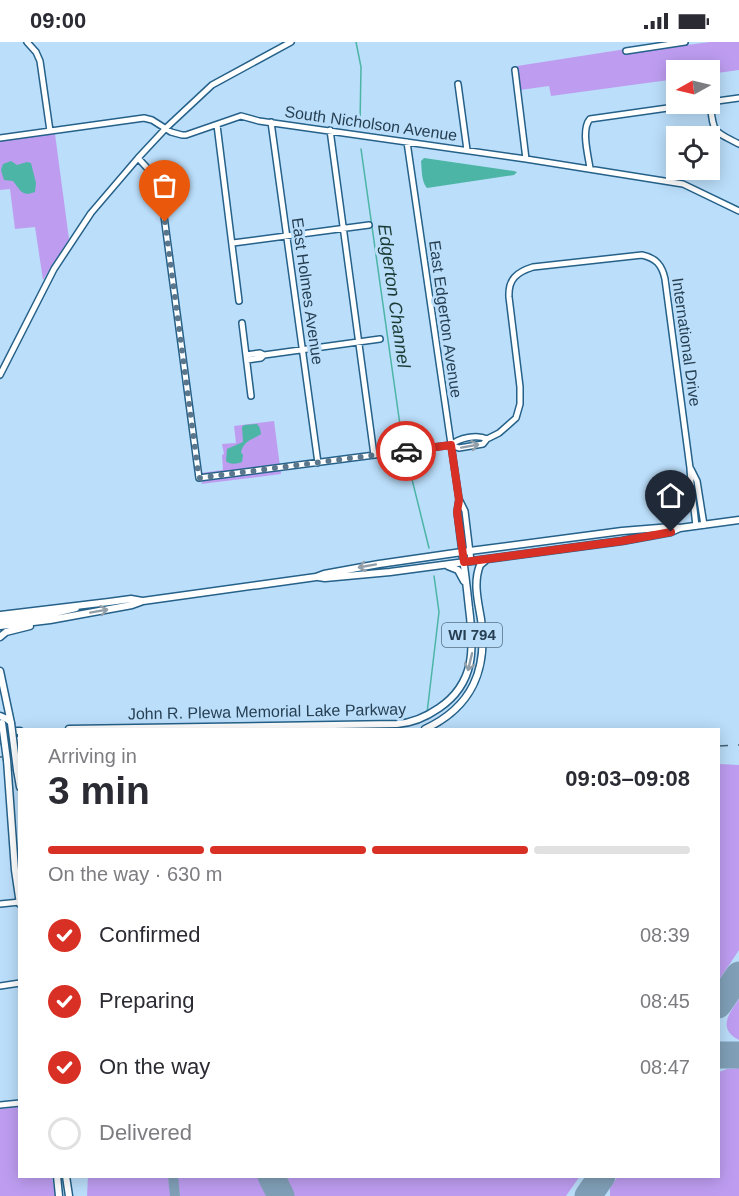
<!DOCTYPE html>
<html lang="en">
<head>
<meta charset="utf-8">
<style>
	:root { --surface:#fff; --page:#f2f2f3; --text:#2b2b33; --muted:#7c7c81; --line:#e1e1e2; --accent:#d93025 }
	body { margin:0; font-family:Helvetica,sans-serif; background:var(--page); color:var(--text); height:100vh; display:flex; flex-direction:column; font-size:22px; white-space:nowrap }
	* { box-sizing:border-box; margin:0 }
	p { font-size:20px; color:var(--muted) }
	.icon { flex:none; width:33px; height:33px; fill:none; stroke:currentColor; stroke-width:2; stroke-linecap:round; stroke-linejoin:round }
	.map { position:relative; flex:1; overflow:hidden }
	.panel { position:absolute; left:18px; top:686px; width:702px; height:450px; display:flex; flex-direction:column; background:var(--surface); border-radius:0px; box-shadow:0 3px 15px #0003 }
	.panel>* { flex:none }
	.needle { width:39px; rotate:262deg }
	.controls { position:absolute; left:666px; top:18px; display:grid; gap:12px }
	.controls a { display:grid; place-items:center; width:54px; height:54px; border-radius:0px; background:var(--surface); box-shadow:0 3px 15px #0003; font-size:30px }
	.pin { position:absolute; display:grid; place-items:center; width:51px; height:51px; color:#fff; margin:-62px -26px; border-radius:50% 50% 50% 0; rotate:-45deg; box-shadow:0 0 6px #0007 }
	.pin .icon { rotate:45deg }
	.courier { position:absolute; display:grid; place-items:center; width:60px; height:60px; margin:-30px; border:4px solid #d93025; border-radius:50%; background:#fff; color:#222; box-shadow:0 2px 8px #0007 }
	.summary em { font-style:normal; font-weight:600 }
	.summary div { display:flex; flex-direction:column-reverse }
	.summary { display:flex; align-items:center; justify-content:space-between; height:102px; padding:0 30px }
	h1 { font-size:39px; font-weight:600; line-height:45px }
	.bar { display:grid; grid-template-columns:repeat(4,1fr); gap:9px 6px; align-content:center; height:72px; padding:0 30px }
	.bar i { height:8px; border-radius:4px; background:var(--line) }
	.bar .active { background:var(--accent) }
	.bar p { grid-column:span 4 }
	ol { padding:0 30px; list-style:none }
	li { display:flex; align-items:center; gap:18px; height:66px }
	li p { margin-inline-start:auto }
	li .icon { padding:6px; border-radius:50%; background:var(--accent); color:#fff; stroke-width:4 }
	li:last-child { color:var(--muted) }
	li i { width:33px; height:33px; border:3px solid var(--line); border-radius:50% }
	.status { display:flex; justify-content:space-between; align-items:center; height:42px; padding:0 30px; background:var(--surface); direction:ltr }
	.status svg { height:16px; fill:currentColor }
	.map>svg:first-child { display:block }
	.green { fill:#be9df1 }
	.water { fill:#4cb5a5 }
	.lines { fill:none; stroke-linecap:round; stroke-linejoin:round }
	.stream { stroke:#4cb5a5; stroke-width:1.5 }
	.taxiway { stroke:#81a0b8; stroke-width:10 }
	.runway { stroke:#81a0b8; stroke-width:27 }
	.minor-casing { stroke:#256189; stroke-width:8 }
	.major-casing { stroke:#256189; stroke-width:9 }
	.minor { stroke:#fff; stroke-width:5 }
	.major { stroke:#fff; stroke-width:6 }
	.rail { stroke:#476277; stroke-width:1.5; stroke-dasharray:10 10; stroke-linecap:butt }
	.major-bridge-casing { stroke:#256189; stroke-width:9; stroke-linecap:butt }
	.major-bridge { stroke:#fff; stroke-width:6 }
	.oneway { stroke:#929fa8 }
	.done { stroke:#5a778d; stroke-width:6; stroke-dasharray:0 10.8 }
	.route { stroke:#d93025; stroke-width:8 }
	.labels { text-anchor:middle; stroke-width:6; stroke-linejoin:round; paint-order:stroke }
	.shield { fill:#bbdefa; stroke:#536f84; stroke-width:1.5 }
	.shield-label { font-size:15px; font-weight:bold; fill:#263f52 }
	.street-label { font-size:16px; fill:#263f52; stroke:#bbdefa }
	.water-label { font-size:18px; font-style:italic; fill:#1c3c36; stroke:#bbdefa }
</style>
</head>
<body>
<div class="status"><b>09:00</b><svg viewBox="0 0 49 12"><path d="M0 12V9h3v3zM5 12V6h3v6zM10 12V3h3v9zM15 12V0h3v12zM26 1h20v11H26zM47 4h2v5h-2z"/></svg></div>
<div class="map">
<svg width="739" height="1154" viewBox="0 0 739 1154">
	<rect width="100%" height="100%" fill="#bbdefa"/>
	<!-- green -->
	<path class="green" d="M710,0h29v28l-29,4v-4h-34v9l-125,17 -2,-10 -29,4 -3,-24 109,-17 1,4z
		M55,92l14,105 -26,41 -8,-53 -20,2 -5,-40 -10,1v-49z
		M274,379l7,53 -80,10 3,-4 -3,-7 22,-3 -1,-15 2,-1 -2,-10 14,-1 -2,-17z
		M719,722l20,1v185l-20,30z
		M739,957v41c-22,-11 -10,-27 0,-41z
		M739,1026v128h-129v-8l8,-12h100l1,-104 8,-3z
		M19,1065l1,69h32l3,20h-55v-87z
		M88,1134h80l3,20h-84z
		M177,1134h84l10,20h-91z
		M282,1134h298l-14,20h-274z"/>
	<!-- water -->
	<path class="water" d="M424,116l90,13 3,1 -3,3 -87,13c-6,-7 -5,-19 -6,-27z
		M11,119l6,4 10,-3 4,1 5,20 -1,9c-13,5 -14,-1 -22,-11l-9,-1 -3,-10 2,-6z
		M257,382l3,4 1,6c-9,6 -17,6 -20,18l2,3 -1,7c-5,2 -12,3 -16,-1l1,-12 16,-7 -1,-15 2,-2z"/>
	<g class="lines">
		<!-- stream -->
		<path class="stream" d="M356,0l5,25 -1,57
			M361,107l42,297
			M407,417l22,89
			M427,671l12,-101 -5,-36"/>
		<!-- taxiway -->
		<path class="taxiway" d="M173,1134l2,20"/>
		<!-- runway -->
		<path class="runway" d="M718,963l21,-30
			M718,1013h21
			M271,1134l10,20
			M588,1154l14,-20"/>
		<!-- minor casing -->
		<g class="minor-casing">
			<path id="minor" d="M27,0l9,10 4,9 10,70
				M626,9l59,-9
				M515,28l11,89
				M458,42l9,66
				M710,60l29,-4
				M710,61c4,31 2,27 29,41
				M271,80l47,341
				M217,83l22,176
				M330,88l44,325
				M0,96l144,-20 8,2 19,12 11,3h4l55,-19 18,5 267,38 157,25 56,27
				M407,100l52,357 -2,13 5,40
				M138,116l21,23 1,5 39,292 252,-33 8,3 24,-4 4,-5 12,-6 17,-15 4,-14v-17l-11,-90c-1,-18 8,-25 24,-30l109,-12c14,3 20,10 23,24l25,189 1,15 5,43
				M590,126c-2,-13 -9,-39 0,-49l106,-15
				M233,201l136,-18
				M242,281l9,73
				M246,313l14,-2 4,2 116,-16
				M247,318l14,-2 3,-3
				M0,333l54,-106 37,-56 47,-55 28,-30 46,-43 79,-43
				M451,403c8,-7 26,-11 36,-6
				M691,427l6,12 7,44
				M459,457l6,12 6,50
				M0,862l20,-2
				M0,944l20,-3
				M0,1063l20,-2"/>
		</g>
		<!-- major casing -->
		<g class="major-casing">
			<path id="major" d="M448,524l10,4 6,11
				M318,535l7,1 65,-6 232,-31 49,-9 9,-4 59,-8
				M0,573l109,-13 22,-3 11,2
				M0,579l42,-5 34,-8
				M0,584l50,-6 82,-15 11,-4 173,-24 8,-3 55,-10 83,-12 160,-21 49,-4 9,1
				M0,595l6,-5 24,-6
				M0,629l11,52
				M0,674l7,3 4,4
				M69,687l328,-5c16,-1 29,-7 42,-16 37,-25 35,-61 30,-100 -2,-19 -4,-37 -7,-56
				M425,687c47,-22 63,-59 56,-110 -3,-18 -8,-36 -1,-54l6,-5
				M0,689h20
				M0,698h20
				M7,718l8,110 5,34
				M17,728l3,17
				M57,1134l2,20
				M66,1134l3,20"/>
		</g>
		<!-- minor -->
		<use href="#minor" class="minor"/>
		<!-- major -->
		<use href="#major" class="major"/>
		<!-- rail -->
		<path class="rail" d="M718,704l21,-1
			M0,715l20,-1"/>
		<!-- major-bridge casing -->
		<g class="major-bridge-casing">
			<path id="major-bridge" d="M2,681l5,37
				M11,681l6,47"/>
		</g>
		<!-- major-bridge -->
		<use href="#major-bridge" class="major-bridge"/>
	</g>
	<!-- one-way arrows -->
	<defs><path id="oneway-shaft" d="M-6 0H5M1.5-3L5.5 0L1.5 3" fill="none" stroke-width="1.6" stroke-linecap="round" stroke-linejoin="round" transform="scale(1.5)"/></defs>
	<g class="oneway">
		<use href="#oneway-shaft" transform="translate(470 404) rotate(-10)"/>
		<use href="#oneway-shaft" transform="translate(367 524) rotate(170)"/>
		<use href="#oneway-shaft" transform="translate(99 569) rotate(-10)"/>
		<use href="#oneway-shaft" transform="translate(470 620) rotate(103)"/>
	</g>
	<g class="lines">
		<!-- done -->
		<path class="done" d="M165,180l34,256 207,-27"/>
		<!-- route -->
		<path class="route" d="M406,409l45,-6 8,55 -2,12 7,50 158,-21 49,-9"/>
	</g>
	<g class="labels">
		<!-- shield labels -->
		<rect class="shield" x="442" y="581" width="60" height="24" rx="4.5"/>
		<g class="shield-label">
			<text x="472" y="598">WI 794</text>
		</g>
		<!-- street labels -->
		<g class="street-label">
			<text transform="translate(371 81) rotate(8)" y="6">South Nicholson Avenue</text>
			<text transform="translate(308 249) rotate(82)" y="6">East Holmes Avenue</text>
			<text transform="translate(446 277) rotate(82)" y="6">East Edgerton Avenue</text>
			<text transform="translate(687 300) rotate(82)" y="6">International Drive</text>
			<text transform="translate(267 669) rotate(-1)" y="6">John R. Plewa Memorial Lake Parkway</text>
		</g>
		<!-- water labels -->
		<g class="water-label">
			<text transform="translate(394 254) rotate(82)" y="6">Edgerton Channel</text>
		</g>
	</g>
</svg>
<div class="controls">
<a><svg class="needle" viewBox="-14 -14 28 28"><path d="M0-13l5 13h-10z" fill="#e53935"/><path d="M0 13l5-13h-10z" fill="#7c7c81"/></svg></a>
<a><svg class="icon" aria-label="locate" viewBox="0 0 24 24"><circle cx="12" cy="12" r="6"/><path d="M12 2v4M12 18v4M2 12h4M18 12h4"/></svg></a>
</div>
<div class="pin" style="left:165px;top:180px;background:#ea580c"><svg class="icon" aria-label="bag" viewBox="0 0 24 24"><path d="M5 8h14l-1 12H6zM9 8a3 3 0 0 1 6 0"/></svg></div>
<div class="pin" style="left:671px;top:490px;background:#1f2937"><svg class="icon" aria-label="home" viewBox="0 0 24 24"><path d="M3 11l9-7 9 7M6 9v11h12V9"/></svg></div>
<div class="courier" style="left:406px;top:409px"><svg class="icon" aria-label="car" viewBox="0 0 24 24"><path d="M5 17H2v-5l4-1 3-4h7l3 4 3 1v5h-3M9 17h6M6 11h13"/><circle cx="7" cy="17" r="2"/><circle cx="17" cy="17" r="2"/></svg></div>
<section class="panel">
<div class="summary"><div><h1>3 min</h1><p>Arriving in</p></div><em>09:03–09:08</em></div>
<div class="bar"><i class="active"></i><i class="active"></i><i class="active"></i><i></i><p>On the way · 630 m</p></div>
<ol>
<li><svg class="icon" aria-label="check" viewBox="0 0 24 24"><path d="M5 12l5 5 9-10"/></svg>Confirmed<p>08:39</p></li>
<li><svg class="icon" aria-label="check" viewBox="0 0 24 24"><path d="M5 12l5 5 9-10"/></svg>Preparing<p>08:45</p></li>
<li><svg class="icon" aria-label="check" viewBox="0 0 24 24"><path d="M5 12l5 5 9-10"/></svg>On the way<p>08:47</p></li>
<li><i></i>Delivered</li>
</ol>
</section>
</div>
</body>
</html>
